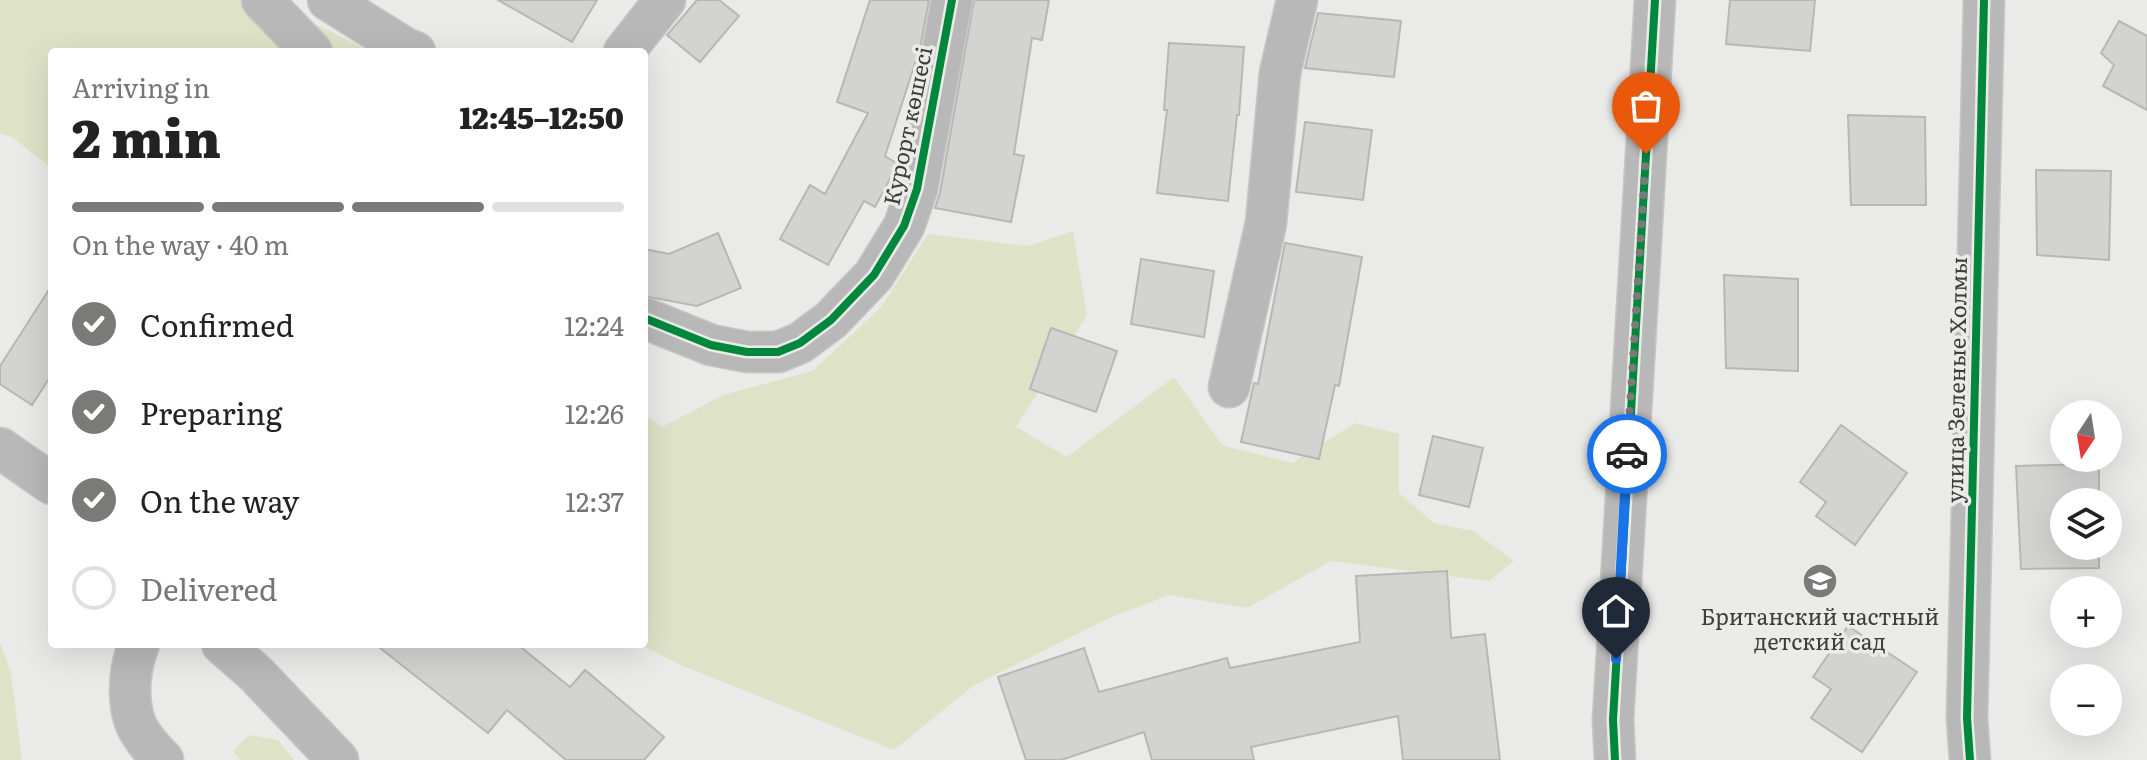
<!DOCTYPE html>
<html lang="en">
<head>
<meta charset="utf-8">
<style>
	:root { --surface:#fff; --page:#f6f6f6; --text:#222; --muted:#767676; --line:#e0e0e0; --accent:#7a7a78 }
	body { margin:0; font-family:Literata,serif; background:var(--page); color:var(--text); height:100vh; display:flex; flex-direction:column; font-size:30px; white-space:nowrap }
	* { box-sizing:border-box; margin:0 }
	p { font-size:26px; color:var(--muted) }
	.icon { flex:none; width:44px; height:44px; fill:none; stroke:currentColor; stroke-width:2; stroke-linecap:round; stroke-linejoin:round }
	.map { position:relative; flex:1; overflow:hidden }
	.drawer { position:absolute; left:48px; top:48px; width:600px; height:600px; display:flex; flex-direction:column; background:var(--surface); border-radius:8px; box-shadow:0 8px 32px #0002 }
	.drawer>* { flex:none }
	.needle { width:52px; rotate:192deg }
	.controls { position:absolute; left:2050px; top:400px; display:grid; gap:16px }
	.controls a { display:grid; place-items:center; width:72px; height:72px; border-radius:50%; background:var(--surface); box-shadow:0 8px 32px #0002; font-size:40px }
	.pin { position:absolute; display:grid; place-items:center; width:68px; height:68px; color:#fff; margin:-82px -34px; border-radius:50% 50% 50% 0; rotate:-45deg; box-shadow:0 0 8px #0007 }
	.pin .icon { rotate:45deg }
	.courier { position:absolute; display:grid; place-items:center; width:80px; height:80px; margin:-40px; border:6px solid #1a73e8; border-radius:50%; background:#fff; color:#222; box-shadow:0 2px 10px #0007 }
	.overview em { font-style:normal; font-weight:800 }
	.overview div { display:flex; flex-direction:column-reverse }
	.overview { display:flex; align-items:center; justify-content:space-between; height:136px; padding:0 24px }
	h1 { font-size:52px; font-weight:800; line-height:60px }
	.bar { display:grid; grid-template-columns:repeat(4,1fr); gap:12px 8px; align-content:center; height:96px; padding:0 24px }
	.bar i { height:10px; border-radius:6px; background:var(--line) }
	.bar .on { background:var(--accent) }
	.bar p { grid-column:span 4 }
	ol { padding:0 24px; list-style:none }
	li { display:flex; align-items:center; gap:24px; height:88px }
	li p { margin-inline-start:auto }
	li .icon { padding:8px; border-radius:50%; background:var(--accent); color:#fff; stroke-width:4 }
	li:last-child { color:var(--muted) }
	li i { width:44px; height:44px; border:4px solid var(--line); border-radius:50% }
	.map>svg:first-child { display:block }
	.green { fill:#dee3c8 }
	.building { fill:#d3d3d1; stroke:#b7b8b6; stroke-width:2 }
	.lines { fill:none; stroke-linecap:round; stroke-linejoin:round }
	.minor-casing { stroke:#c7c7c6; stroke-width:43 }
	.minor { stroke:#b8b8b8; stroke-width:40 }
	.cycleway-casing { stroke:#ebece7; stroke-width:13 }
	.cycleway { stroke:#00873e; stroke-width:8 }
	.done { stroke:#7a7a78; stroke-width:8; stroke-dasharray:0 14.4 }
	.route { stroke:#1a73e8; stroke-width:10 }
	.labels { text-anchor:middle; stroke-width:7; stroke-linejoin:round; paint-order:stroke }
	.street-label { font-size:22px; fill:#3d3d3b; stroke:#ebece7 }
	.poi-label { font-size:22px; fill:#3d3d3b; stroke:#ebece7 }
</style>
</head>
<body>
<div class="map">
<svg width="2147" height="760" viewBox="0 0 2147 760">
	<rect width="100%" height="100%" fill="#eaebe8"/>
	<!-- green -->
	<path class="green" d="M0,0h267l105,52h-320v117l-40,-32 -12,-4z
		M1073,231l14,84 -71,112 51,30 107,-80 48,68 70,18 63,-40 44,11v59l35,30 39,8 41,30 -25,20 -158,-20 -84,47 -78,-13 -64,25 -132,66 -79,64 -214,-85 -40,-21h4v-230l18,13 61,-32 90,-24 68,-64 47,-73 99,12z
		M0,642l11,31 11,87h-22z
		M249,735l29,5 16,20h-53l-8,-9z"/>
	<!-- building -->
	<path class="building" d="M498,0h99l-25,42z
		M697,0h22l20,16 -39,46 -33,-27z
		M870,0h59l-9,48 -35,108 13,8 -23,43 -11,-6 -36,64 -48,-26 30,-54 15,9 43,-81 -31,-11z
		M974,0h75l-7,40 -10,-2 -18,116 10,2 -13,66 -76,-14 5,-15z
		M1730,0h85l-5,51 -84,-7z
		M1318,13l83,8 -7,56 -89,-9z
		M2119,21l28,15v74l-44,-24 11,-21 -13,-12z
		M1169,43l75,4 -5,68h-2l-9,86 -71,-8 10,-83h-3z
		M1848,115l77,2 1,88h-75z
		M1305,122l67,8 -9,70 -67,-8z
		M2036,170l75,1 -2,89 -72,-5z
		M718,233l23,55 -44,18 -53,-10v-47l25,5z
		M1285,243l77,14 -23,129 -4,-1 -16,74 -78,-17 13,-59 4,1z
		M1141,259l73,12 -10,66 -73,-13z
		M1724,275l74,4v92l-72,-3z
		M52,285v89l-20,31 -32,-21v-18z
		M1051,328l66,23 -21,61 -66,-23z
		M1841,425l66,48 -52,72 -39,-29 10,-14 -26,-20z
		M1433,436l50,12 -14,59 -50,-12z
		M2099,464v38h-35v44h35v22l-78,1 -5,-103z
		M1447,571l4,67 34,-4 15,126h-97l-5,-44 -147,31 3,13h-102l-8,-28 -83,28h-35l-28,-83 86,-29 15,44 128,-34 3,10 130,-26 -4,-66z
		M1848,626l69,46 -55,80 -51,-34 20,-29 -18,-12z
		M375,644h142l53,43 15,-17 79,67 -20,23h-78l-59,-50 -19,23z"/>
	<g class="lines">
		<!-- minor casing -->
		<g class="minor-casing">
			<path id="minor" d="M262,0l50,52
				M328,0l77,48 10,4
				M624,52l41,-52
				M644,318l67,27 36,7h31l22,-9 31,-23 43,-45 30,-49 13,-37 35,-189
				M1229,387l37,-164 14,-150 17,-73
				M0,448l52,36
				M139,644c-9,22 -12,52 -5,75 4,14 19,31 29,41
				M222,644l34,30 82,86
				M1615,760l-2,-40 42,-720
				M1970,760l-3,-42 17,-718"/>
		</g>
		<!-- minor -->
		<use href="#minor" class="minor"/>
		<!-- cycleway casing -->
		<g class="cycleway-casing">
			<path id="cycleway" d="M644,318l67,27 36,7h31l22,-9 31,-23 43,-45 30,-49 13,-37 35,-189
				M1615,760l-2,-40 42,-720
				M1970,760l-3,-42 17,-718"/>
		</g>
		<!-- cycleway -->
		<use href="#cycleway" class="cycleway"/>
	</g>
	<g class="lines">
		<!-- done -->
		<path class="done" d="M1627,454l19,-300"/>
		<!-- route -->
		<path class="route" d="M1616,659l11,-205"/>
	</g>
	<!-- icons -->
	<defs>
		<g id="school-disc" transform="scale(1.8)"><circle r="9.5" fill="#7a7a78" stroke="#ebece7"/><path d="M0-5L7-2L0 1L-7-2ZM-4 1L0 2.5L4 1V4Q0 6-4 4Z" fill="#fff"/></g>
	</defs>
	<g fill-rule="evenodd">
		<use href="#school-disc" x="1820" y="581"/>
	</g>
	<g class="labels">
		<!-- street labels -->
		<g class="street-label">
			<text transform="translate(908 126) rotate(-78)" y="8">Курорт көшесі</text>
			<text transform="translate(1957 380) rotate(-89)" y="8">улица Зеленые Холмы</text>
		</g>
		<!-- poi labels -->
		<g class="poi-label">
			<text x="1820" y="625">Британский частный<tspan x="1820" dy="25">детский сад</tspan></text>
		</g>
	</g>
</svg>
<div class="controls">
<a><svg class="needle" viewBox="-14 -14 28 28"><path d="M0-13l5 13h-10z" fill="#e53935"/><path d="M0 13l5-13h-10z" fill="#767676"/></svg></a>
<a><svg class="icon" aria-label="layers" viewBox="0 0 24 24"><path d="M12 4l9 5-9 5-9-5zM3 14l9 5 9-5"/></svg></a>
<a>+</a>
<a>−</a>
</div>
<div class="pin" style="left:1646px;top:154px;background:#ea580c"><svg class="icon" aria-label="bag" viewBox="0 0 24 24"><path d="M5 8h14l-1 12H6zM9 8a3 3 0 0 1 6 0"/></svg></div>
<div class="pin" style="left:1616px;top:659px;background:#1f2937"><svg class="icon" aria-label="home" viewBox="0 0 24 24"><path d="M3 11l9-7 9 7M6 9v11h12V9"/></svg></div>
<div class="courier" style="left:1627px;top:454px"><svg class="icon" aria-label="car" viewBox="0 0 24 24"><path d="M5 17H2v-5l4-1 3-4h7l3 4 3 1v5h-3M9 17h6M6 11h13"/><circle cx="7" cy="17" r="2"/><circle cx="17" cy="17" r="2"/></svg></div>
<section class="drawer">
<div class="overview"><div><h1>2 min</h1><p>Arriving in</p></div><em>12:45–12:50</em></div>
<div class="bar"><i class="on"></i><i class="on"></i><i class="on"></i><i></i><p>On the way · 40 m</p></div>
<ol>
<li><svg class="icon" aria-label="check" viewBox="0 0 24 24"><path d="M5 12l5 5 9-10"/></svg>Confirmed<p>12:24</p></li>
<li><svg class="icon" aria-label="check" viewBox="0 0 24 24"><path d="M5 12l5 5 9-10"/></svg>Preparing<p>12:26</p></li>
<li><svg class="icon" aria-label="check" viewBox="0 0 24 24"><path d="M5 12l5 5 9-10"/></svg>On the way<p>12:37</p></li>
<li><i></i>Delivered</li>
</ol>
</section>
</div>
</body>
</html>
